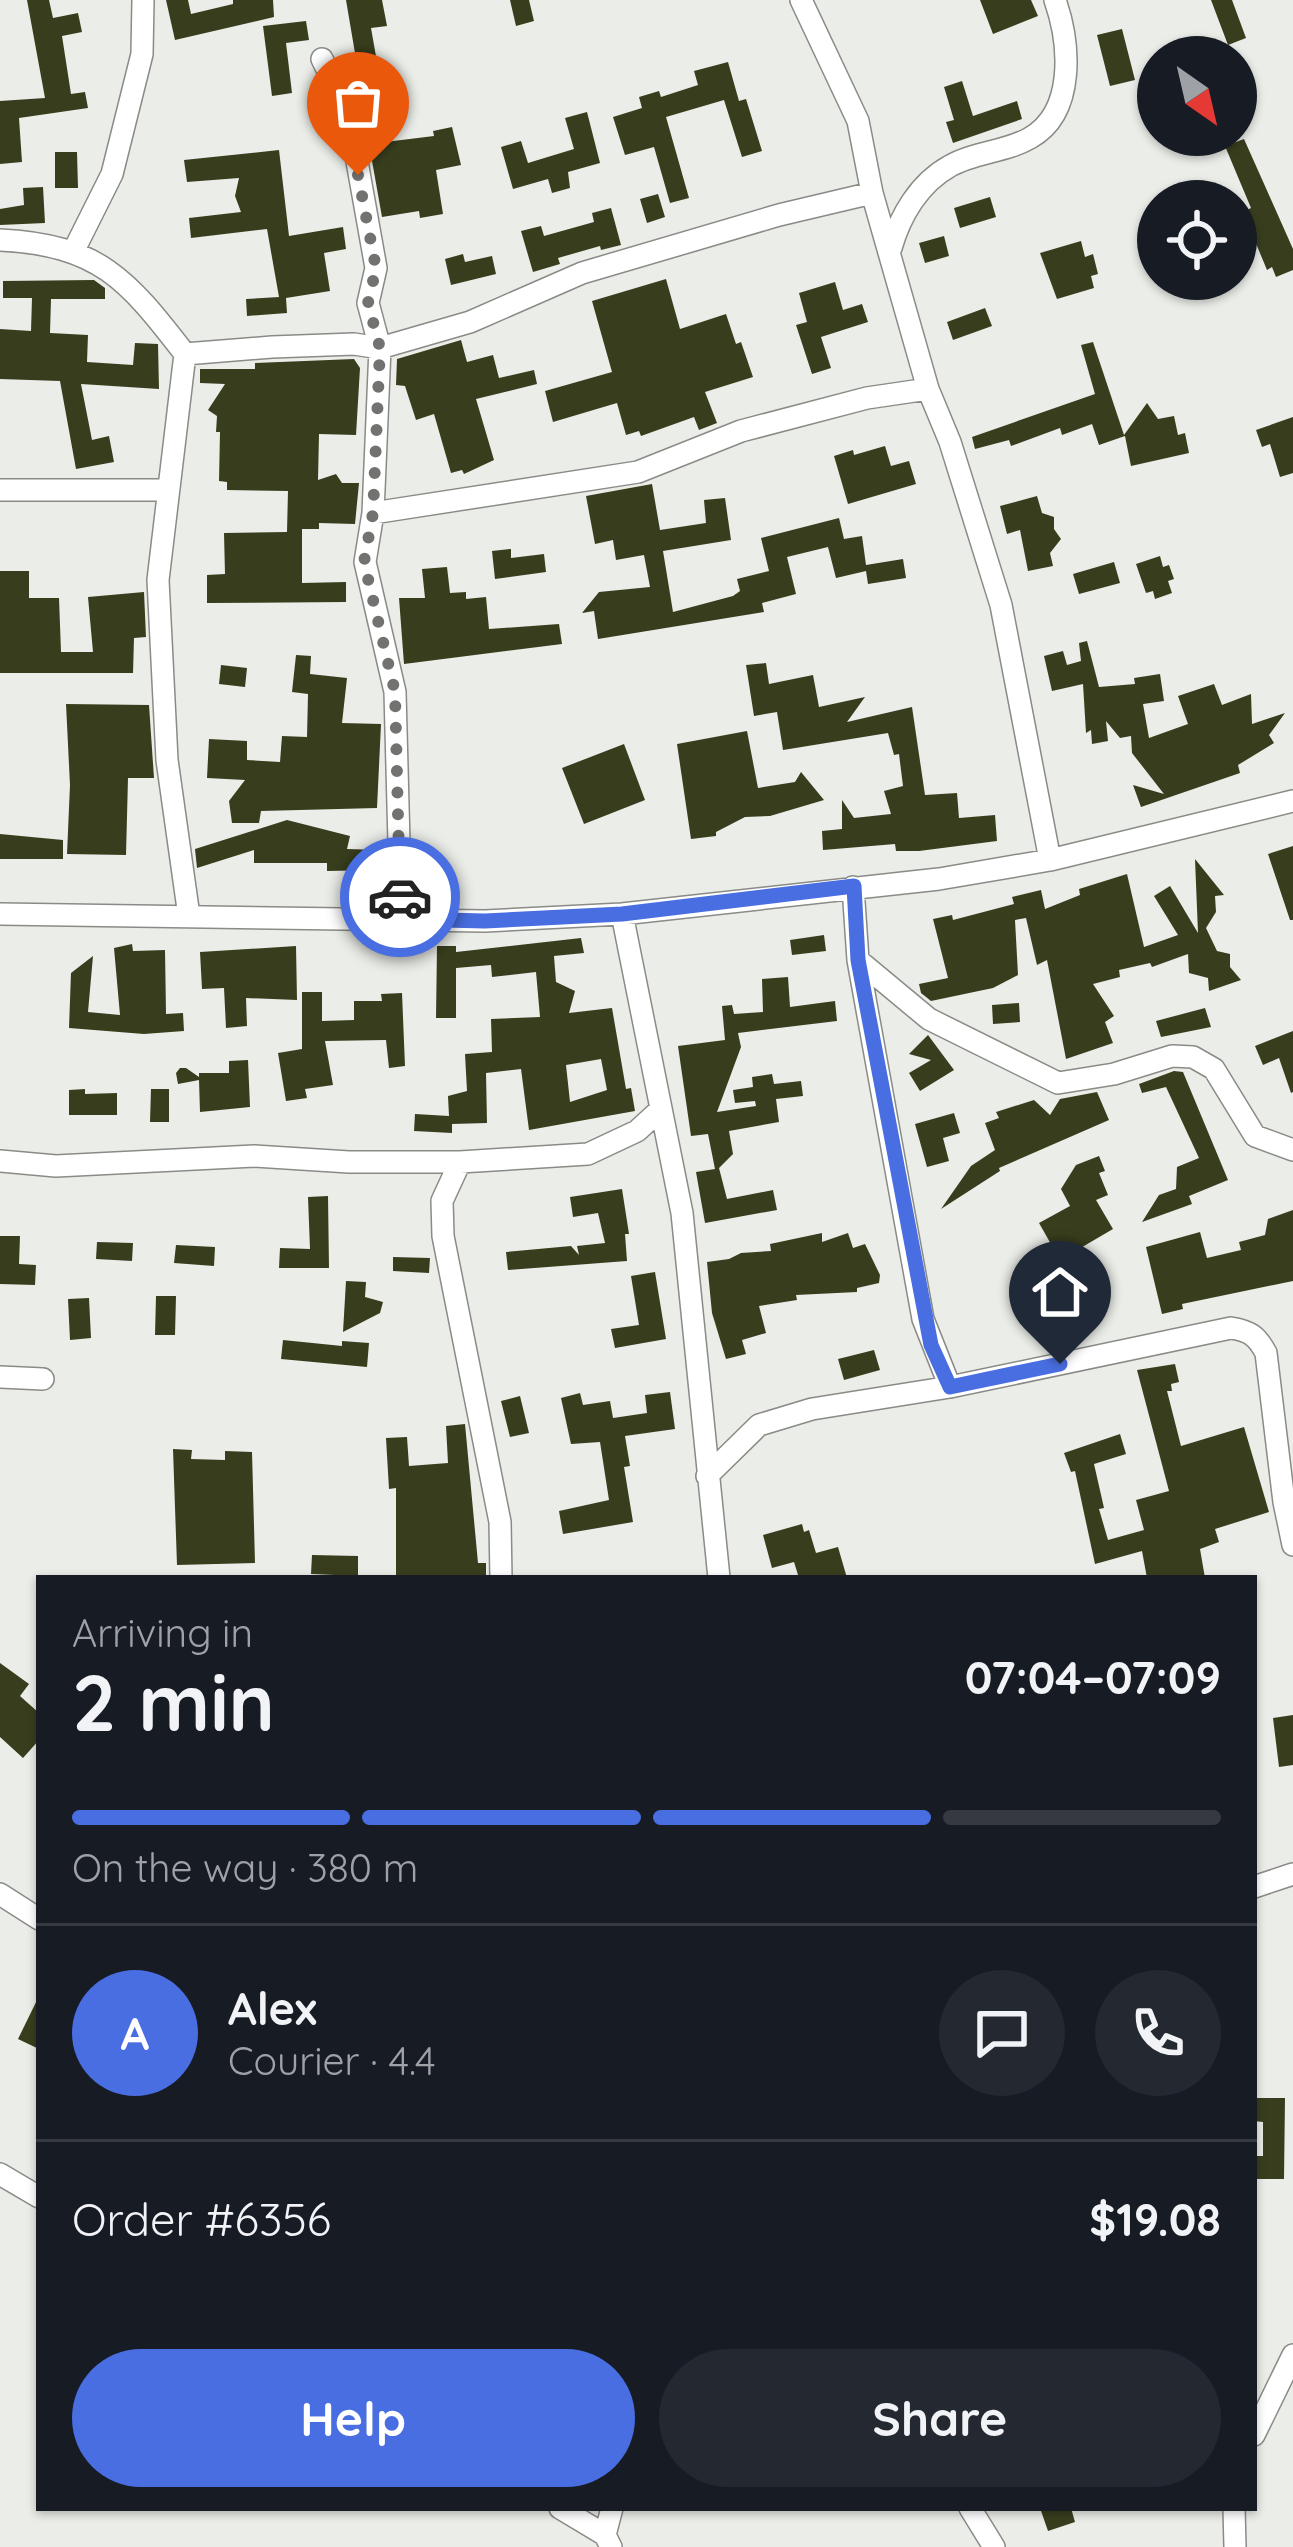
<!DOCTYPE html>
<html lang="en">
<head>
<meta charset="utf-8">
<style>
	:root { --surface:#171b24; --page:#242831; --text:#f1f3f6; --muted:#9ea1a6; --line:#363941; --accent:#496ee1 }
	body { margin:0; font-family:Quicksand,sans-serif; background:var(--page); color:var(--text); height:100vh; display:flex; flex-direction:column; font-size:45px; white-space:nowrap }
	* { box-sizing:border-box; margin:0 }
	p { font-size:39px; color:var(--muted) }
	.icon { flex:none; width:66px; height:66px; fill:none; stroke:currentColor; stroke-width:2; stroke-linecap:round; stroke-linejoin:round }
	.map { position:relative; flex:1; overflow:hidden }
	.panel { position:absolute; left:36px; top:1575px; width:1221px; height:936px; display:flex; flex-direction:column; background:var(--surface); border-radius:0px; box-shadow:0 3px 9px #0004 }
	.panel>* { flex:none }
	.needle { width:78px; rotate:146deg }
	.tools { position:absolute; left:1137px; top:36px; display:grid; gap:24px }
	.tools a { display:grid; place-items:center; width:120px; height:120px; border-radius:50%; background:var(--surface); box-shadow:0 3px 9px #0004; font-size:60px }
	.pin { position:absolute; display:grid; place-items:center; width:102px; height:102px; color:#fff; margin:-123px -51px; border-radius:50% 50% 50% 0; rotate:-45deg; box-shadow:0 0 12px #0007 }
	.pin .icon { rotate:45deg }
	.courier { position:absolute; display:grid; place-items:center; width:120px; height:120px; margin:-60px; border:9px solid #496ee1; border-radius:50%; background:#fff; color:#222; box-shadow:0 3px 15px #0007 }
	.overview em { font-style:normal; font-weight:700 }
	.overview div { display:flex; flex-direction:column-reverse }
	.overview { display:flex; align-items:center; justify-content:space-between; height:204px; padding:0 36px }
	h1 { font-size:78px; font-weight:700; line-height:90px }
	.bar { display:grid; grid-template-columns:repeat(4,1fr); gap:18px 12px; align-content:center; height:144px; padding:0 36px }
	.bar i { height:15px; border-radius:9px; background:var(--line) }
	.bar .active { background:var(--accent) }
	.bar p { grid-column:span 4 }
	.line { display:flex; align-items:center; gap:30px; padding:0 36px; border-top:3px solid var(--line) }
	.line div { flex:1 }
	.round { display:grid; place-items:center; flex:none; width:126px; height:126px; border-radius:63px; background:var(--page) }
	.primary-button { display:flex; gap:24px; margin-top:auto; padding:24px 36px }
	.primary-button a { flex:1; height:138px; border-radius:72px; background:var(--accent); color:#fff; font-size:48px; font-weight:700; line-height:138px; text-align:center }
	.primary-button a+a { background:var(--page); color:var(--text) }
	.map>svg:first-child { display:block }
	.building { fill:#383e1d; fill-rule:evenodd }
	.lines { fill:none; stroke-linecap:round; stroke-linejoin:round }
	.minor-casing { stroke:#8a8b86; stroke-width:24 }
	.minor { stroke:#fff; stroke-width:21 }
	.done { stroke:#727370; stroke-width:12; stroke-dasharray:0 21.6 }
	.route { stroke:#496ee1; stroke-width:15 }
</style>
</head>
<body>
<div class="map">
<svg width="1293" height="2547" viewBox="0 0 1293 2547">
	<rect width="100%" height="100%" fill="#ebede8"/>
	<!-- building -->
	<path class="building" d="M27,0h22l4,18 25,-5 4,19 -20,4 9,58 14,-2 3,16 -69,10 3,44 -22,2v-63l45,-3z
		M166,0h22l3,14 42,-10v-4h40l1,17 -99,23z
		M346,0h36l5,26 -16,2 6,34 -20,3z
		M510,0h19l5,21 -18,5z
		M980,0h51l7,16 -45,18z
		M1211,0h21l14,38 -18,7z
		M306,21l3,19 -23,3 6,50 -20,3 -9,-70z
		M1122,29l13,51 -25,6 -13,-51z
		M728,62l11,39 7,-2 16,52 -20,6 -18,-57 -58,17 23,81 -19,5 -16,-56 -29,8 -12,-38 29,-9 -3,-11 20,-6 2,6 37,-12 -4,-14z
		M962,81l11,35 44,-15 5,18 -69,24 -7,-21 8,-2 -10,-33z
		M587,112l13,51 -32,9 2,16 -18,5 -4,-14 -35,10 -12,-42 20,-6 7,22 46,-14 -9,-31z
		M452,127l9,38 -25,5 7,44 -23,4 -1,-7 -37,6 -13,-73 65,-8 -1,-5z
		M1244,139l49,110v21l-17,7 -4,-10 -5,3 -17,-41 -14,6v-20l15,-7 -26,-62z
		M279,150l10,86 54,-9 3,22 -22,4 6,38 -44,7 1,15 -40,3 -1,-17 33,-2 -12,-68 -76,9 -2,-20 52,-6 -6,-16 4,-18 -52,4 -3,-22z
		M55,152h22l1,36h-23z
		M43,187l2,36 -45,2v-16l24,-4 -1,-17z
		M658,194l7,23 -18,6 -7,-24z
		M990,197l6,20 -36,11 -6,-20z
		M611,208l10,37 -20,5 -1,-4 -42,12 2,6 -27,8 -12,-41 20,-5 3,10 50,-14 -2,-9z
		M944,236l5,20 -24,7 -6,-20z
		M1081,241l4,16 8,-3 5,20 -7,2 3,12 -37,11 -17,-46z
		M463,254l2,8 27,-6 4,18 -45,11 -6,-26z
		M666,279l14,50 46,-15 10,30 5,-2 12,35 -48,15 12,31 -18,7 -5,-13 -53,19 -2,-5 -13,4 -9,-32 -64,19 -8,-31 67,-19 -20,-71z
		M94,280l11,8v11h-54l-1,34 38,2 -1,27 46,3 2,-22 23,1 1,45 -78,-5 11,56 17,-4 5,26 -38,7 -16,-88 -60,-2v-50l31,2 1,-33h-29v-17z
		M835,282l8,28 19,-6 6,18 -47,15 10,31 -19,6 -16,-49 11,-3 -8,-29z
		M985,308l7,18 -39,14 -6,-18z
		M461,340l6,22 26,-7 6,23 35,-8 3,14 -61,15 18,61 -30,14 -2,-4 -11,3 -17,-59 -18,6 -11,-34 -9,-1 1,-26z
		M1093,342l31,93 23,-32 11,16 16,-3 4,19 7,-2 4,20 -58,13 -6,-30 -26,9 -7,-21 -30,11 -2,-7 -49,18 -2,-6 -34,9 -3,-12 123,-43 -14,-49z
		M354,359l6,9 -4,67 -37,-1 -1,46 18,-6 6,9h17l-4,41 -36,-1v6h-17v54l44,-1v20l-139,1v-28l18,-1 -1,-41 63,-1 1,-41 -61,-1v-8l-8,-1 1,-49h-4l1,-16 -9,-6 17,-26 -25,-1v-14h55v-6z
		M1293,417v56l-13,4 -10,-33 -8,3 -6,-17z
		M885,446l6,20 18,-5 7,23 -68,20 -14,-48 19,-6 1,5z
		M652,484l8,46 46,-7 -2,-23 21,-2 6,42 -68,11 10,61 60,-16 7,-5 -3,-12 32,-8 -8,-33 78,-20 5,21 18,-3 4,29 37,-6 3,19 -38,6 -2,-13 -30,7 -8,-31 -41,10 9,37 -34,9 2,9 -166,27 -4,-28 -12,2 17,-21 51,-5 -6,-32 -28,5 -3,-20 -18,4 -9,-48z
		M1037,496l5,17 12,4v12l7,10 -11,14 3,13 -25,5 -8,-41 -13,4 -7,-28z
		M511,549v9l33,-4 2,18 -51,7 -3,-28z
		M1160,556l3,11 6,-2 5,14 -6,2 4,12 -17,6 -2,-8 -7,2 -10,-29z
		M1114,562l6,21 -41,11 -6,-20z
		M447,567l3,26 16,-1v7l20,-2 3,32 70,-5 3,20 -158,20 -5,-66h26l-3,-29z
		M0,571h29v27h30l2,54h32l-5,-55 56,-5 2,45 -12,1 -1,35h-133z
		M1087,641l12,46 36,-3 -1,-6 26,-4 4,27 -21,3 6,34 39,-14 -10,-28 36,-12 8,21 29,-11 1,30 33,-11 -16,22 5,8 -36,22 2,8 -99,34 -8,-22 31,9 -32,-41 -1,-17 -11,2 -14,-17 2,20 -16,3 -1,-14 -5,3 -3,-49 -31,7 -8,-35 19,-5 4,14 14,-4 -2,-18z
		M296,655l15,1 -1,18 37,4 -5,45 39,1 -4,84 -116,3 -2,12h-27l-3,-22 16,-21 -38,-2 2,-39 38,2v19l33,2 2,-26 25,1 1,-43 -16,-2z
		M766,663l3,21 44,-9 6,32 46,-10 -18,25 65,-15 13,88 32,-2 2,25 36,-3 2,26 -78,10h-23l-1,-7 -72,6 -1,-19 20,-2v-29l12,18 37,-4 -7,-23 19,-5 -4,-32 -5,1 -6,-22 -105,17 -6,-38 -23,4 -8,-51z
		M221,665l26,3 -2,19 -26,-3z
		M66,704l83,1 5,73h-26l-2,77 -59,-1 3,-69z
		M747,731l11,57 37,-6 6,-10 23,28 -54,16 -25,1 -29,15v4l-25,3 -14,-95z
		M624,744l21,56 -61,24 -22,-56z
		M287,820l63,16 -3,13 33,1 -1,20 -52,1v-8h-73v-13l-57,18 -2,-19z
		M0,834l63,6v19h-63z
		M1293,846v74h-3l-22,-66z
		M1195,859l29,36 -9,1 1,16 -10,16 11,23 13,3v13l11,13 -32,11 -1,-13 -19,-5 -1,-19 -36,13 -2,-4 -31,7 1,7 -27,7 21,32 -9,6 8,21 -47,16 -19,-99 -10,5 -11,-47 -11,2 3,55 -25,13 -62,13 -10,-8 -2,-9 29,-6 -15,-59 19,-4 1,5 61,-16 -2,-7 29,-7 4,19 35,-14 -1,-6 48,-15 17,73 34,-12 -24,-39 16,-10 28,47z
		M824,935l2,16 -34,4 -2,-15z
		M581,938l3,15 -30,3 2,26 19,9 -6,22 43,-5 14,81 5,-1 4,23 -106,19 -8,-61 -35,4 1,50 -35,1v9l-38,-2 1,-17 34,2 -1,-20 19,-5 -2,-37 27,-2 -1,-33 49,-2 -4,-45 -44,5 -1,-12 -35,3v50h-20l1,-72h19v6zM601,1059l6,31 -37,12 -4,-37z
		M132,944l1,7 32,-1 1,64 17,-1 1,18 -40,3 -75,-6 2,-55 22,-17 -5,56 32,3 -6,-67z
		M296,946l1,54 -51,-2 1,28 -21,2 -2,-40 -22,1 -2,-37z
		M788,977l2,30 45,-6 2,20 -99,12 3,14 -24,65 39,-6 -1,-5 -20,2 -2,-13 20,-3 -1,-10 20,-3 2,10 27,-3 2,15 -27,3 3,23 -50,9 4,23 -14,14 8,31 46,-9 4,20 -72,13 -9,-51 19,-3 -7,-35 -17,2 -13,-90 47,-6 -3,-34 10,-1 2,9 29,-2 -1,-33z
		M302,992h20v29l32,-1v-19h28l-1,-7 21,-1 3,73 -16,2 -3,-28 -61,1 8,44 -28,4 2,9 -21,3 -8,-48 24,-4z
		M1019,1003l1,19 -27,2 -1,-19z
		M1205,1008l6,19 -50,10 -5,-16z
		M1293,1031v61l-2,1 -12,-35 -16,7 -8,-19z
		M928,1035l26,35 -34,21 -11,-18 22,-13 -22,-6z
		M248,1060l2,47 -50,5 -1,-32 -21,4 -2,-11 4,-5h6l13,9v-4h30v-12z
		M1174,1071l9,1 45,108 -39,16 3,8 -50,18 17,-27 17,-6 1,-22 22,-9 -33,-71 -24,6 -3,-9z
		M85,1089v5l32,-1v22h-48v-25z
		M151,1089h18v33h-19z
		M1097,1092l12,28 -110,48 1,3 -59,38 30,-43 24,-16 -10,-27 14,-5 -3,-6 38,-12 16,15 10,-16z
		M954,1113l6,20 -17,5 6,23 -22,6 -12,-43z
		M1099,1156l6,15 -6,2 9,22 -12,5 17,29 -53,31 -21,-37 31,-17 -9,-17 15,-24z
		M622,1189l7,45h-4l2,27 -119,9 -2,-18 65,-6 8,9 -2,-9 28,-3 -7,-30 -25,4 -3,-20z
		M328,1196l1,72h-50l1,-20 30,1 -2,-52z
		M1293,1210v71l-111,23 1,5 -21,5 -16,-67 54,-15 7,26 34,-8 -2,-8 26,-7 3,-16z
		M822,1233v9l26,-9 5,15 12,-4 15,31 -1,8 -22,5v4l-61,3 1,5 -38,6 7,27 -24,7 4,14 -20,5 -14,-46 -5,-51 22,-3 12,-6 30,-2 -1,-7z
		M0,1236h20l-1,28 17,1 -1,20 -35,-1z
		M97,1242l36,1 -1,18 -36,-2z
		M176,1245l39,2 -1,19 -40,-3z
		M393,1257l37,1 -1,15 -36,-2z
		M655,1272l11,67 -51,9 -4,-19 28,-4 -8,-49z
		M346,1281l20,1 -1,15 18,5 -3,11 -37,19z
		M1055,1288l16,47 -28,9 -15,-47z
		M156,1296h20l-1,39h-20z
		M89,1298l2,40 -21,2 -2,-41z
		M283,1340l59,6v-5l27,2 -2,24 -86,-8z
		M874,1350l6,20 -36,10 -6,-21z
		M1175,1364l4,18 -8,2 1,7h-5l14,55 63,-19 25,85 -54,17 4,13 -19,7 5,29h-58l-5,-27 -47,13 -20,-93 -4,1 -7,-19 56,-19 6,20 -32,10 10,44 -5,1 9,31 36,-10 -8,-30 33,-9 -32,-121z
		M670,1392l5,37 -50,7 5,30 -6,1 9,55 -70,12 -4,-23 50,-11 -9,-58 -29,2 -10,-46 19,-5 3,12 27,-4 3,17 34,-5 -2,-18z
		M520,1396l9,37 -19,4 -9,-36z
		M465,1424l13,139h8v15l-90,-1v-89l-7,1 -3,-51 21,-1 2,29 39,-3 -2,-37z
		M173,1449l19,1 -1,9 34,1v-9l27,1 3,111 -78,2z
		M802,1524l2,8 5,-2 7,23 22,-6 9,31h-48l-5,-16 -22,6 -9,-33z
		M312,1555l46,1v20l-47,-2z
		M0,1663l29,21 -9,12 19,17v27l-16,18 -23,-21z
		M1293,1715v50l-14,2 -6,-49z
		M39,1996v53l-21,-10z
		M1254,2098h31l-1,81h-30v-23h9v-34l-9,-1z
		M1040,2508h31l4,14 -27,9z"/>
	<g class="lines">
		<!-- minor casing -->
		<g class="minor-casing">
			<path id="minor" d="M801,0l57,121 14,72 56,196 22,53 51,163 49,255
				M322,59l26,52 28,157 -8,35 12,45 -7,165 -8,49 30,130 6,227
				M0,240c99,5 127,39 185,114l-27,226 9,180 22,156
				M891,248c9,-32 28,-65 59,-82 24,-14 56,-14 80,-28 46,-26 40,-95 25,-138
				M74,250l38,-76 30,-120 1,-54
				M185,354l87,-7 82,-3 26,4 90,-26 112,-49 197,-58 93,-22
				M0,490h168
				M373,513l265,-41 103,-41 126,-33 61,-9
				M853,887l5,73 65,359 27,68
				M0,914l485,7 137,-7 317,-35 111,-19 243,-59
				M622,914l60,299 37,365
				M858,960l71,59 129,64 56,-9 58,-18 21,1 21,12 41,67 38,14
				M0,1161l56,5 198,-10 95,6h111l128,-8 49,-23 24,-22
				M460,1162l-18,39 1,35 57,286 1,56
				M0,1377l43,2
				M707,1476l52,-51 53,-16 138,-22 281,-59c19,3 26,8 35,25l18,149 9,43
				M1254,1887l39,-13
				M0,1894l39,25
				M0,2174l39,23
				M1254,2435l39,-80
				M560,2508l45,27 6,12
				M970,2508l24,39
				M1234,2508l1,39
				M605,2535l7,-27"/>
		</g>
		<!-- minor -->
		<use href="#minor" class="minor"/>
	</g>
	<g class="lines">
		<!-- done -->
		<path class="done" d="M358,175l18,93 -8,35 12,45 -7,165 -9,49 31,130 5,205"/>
		<!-- route -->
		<path class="route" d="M400,897l1,22 84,2 137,-7 232,-28 4,74 73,385 19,42 110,-23"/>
	</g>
</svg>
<div class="tools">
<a><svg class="needle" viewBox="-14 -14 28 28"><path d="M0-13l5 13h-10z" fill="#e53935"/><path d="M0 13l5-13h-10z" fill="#9ea1a6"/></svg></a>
<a><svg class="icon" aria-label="locate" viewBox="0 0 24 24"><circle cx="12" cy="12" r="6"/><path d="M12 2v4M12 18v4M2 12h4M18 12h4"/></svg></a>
</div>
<div class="pin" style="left:358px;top:175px;background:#ea580c"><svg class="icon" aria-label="bag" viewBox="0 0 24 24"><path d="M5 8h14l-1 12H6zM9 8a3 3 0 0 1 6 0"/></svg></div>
<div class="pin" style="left:1060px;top:1364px;background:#1f2937"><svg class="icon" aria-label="home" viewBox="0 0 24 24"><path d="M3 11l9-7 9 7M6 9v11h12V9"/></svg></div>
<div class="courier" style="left:400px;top:897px"><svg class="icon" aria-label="car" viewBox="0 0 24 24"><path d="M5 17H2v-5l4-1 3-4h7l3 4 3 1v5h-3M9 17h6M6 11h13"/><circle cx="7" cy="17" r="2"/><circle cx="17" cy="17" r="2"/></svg></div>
<section class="panel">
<div class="overview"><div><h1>2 min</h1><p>Arriving in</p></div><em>07:04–07:09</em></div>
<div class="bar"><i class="active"></i><i class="active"></i><i class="active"></i><i></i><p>On the way · 380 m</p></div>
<div class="line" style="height:216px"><b class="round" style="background:var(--accent);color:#fff">A</b><div><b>Alex</b><p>Courier · 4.4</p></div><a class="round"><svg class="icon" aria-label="chat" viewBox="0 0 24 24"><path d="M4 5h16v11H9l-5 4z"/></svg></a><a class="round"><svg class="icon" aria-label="phone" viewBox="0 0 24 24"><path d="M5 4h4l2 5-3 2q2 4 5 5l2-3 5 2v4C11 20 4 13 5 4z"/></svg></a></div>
<div class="line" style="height:156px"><div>Order #6356</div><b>$19.08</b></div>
<div class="primary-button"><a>Help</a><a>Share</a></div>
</section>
</div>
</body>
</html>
